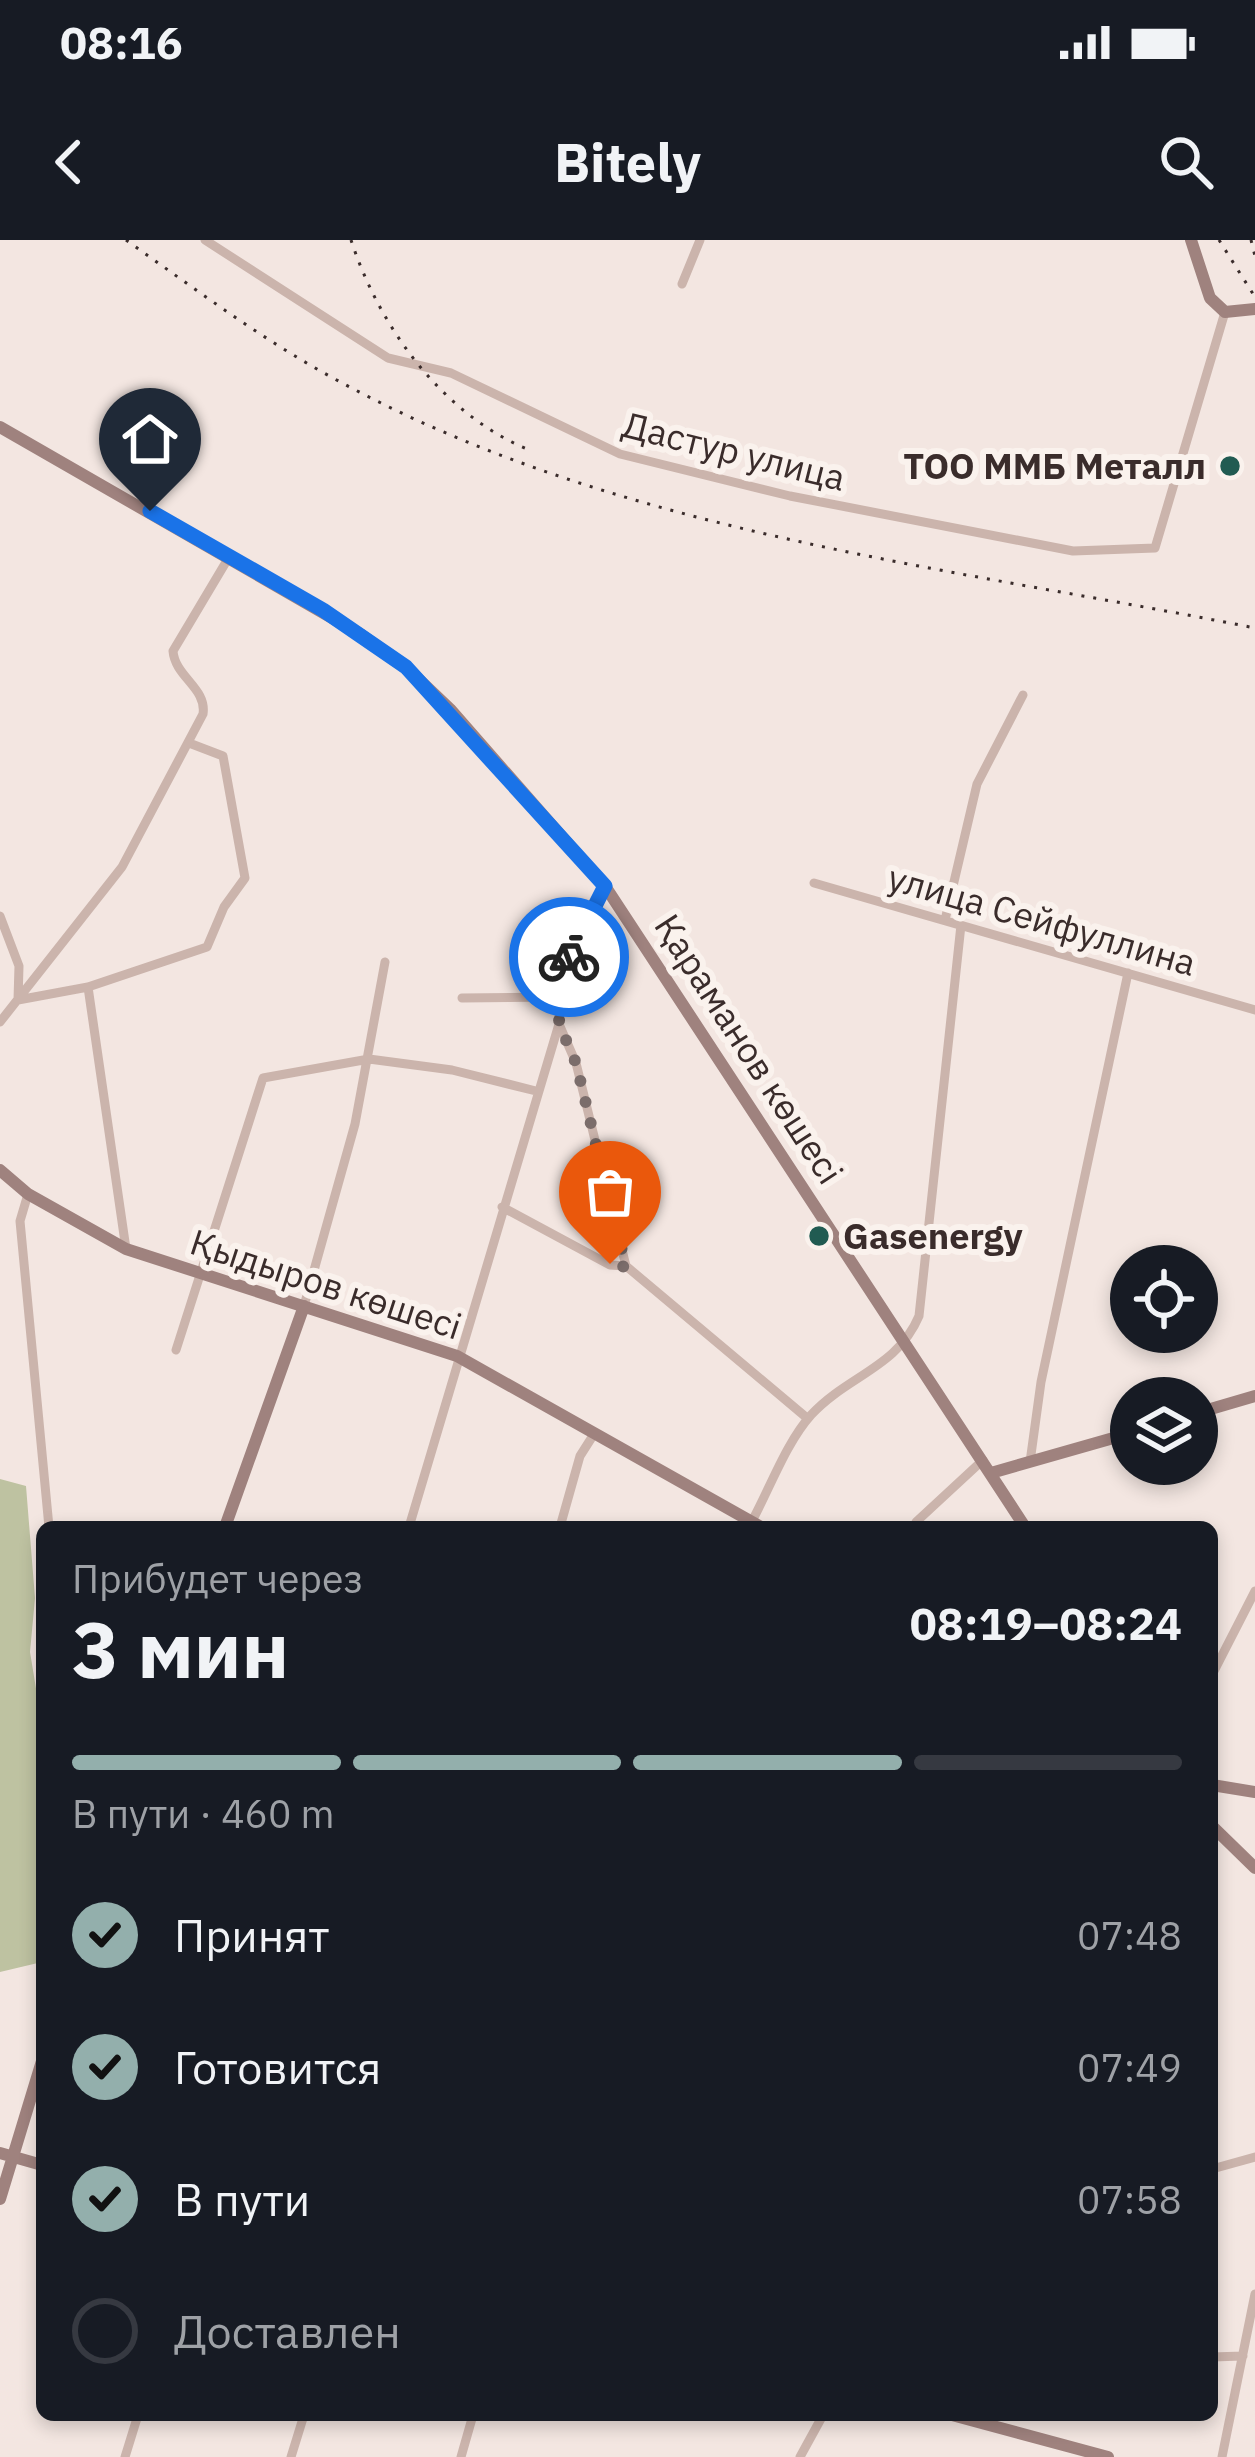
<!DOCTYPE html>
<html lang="ru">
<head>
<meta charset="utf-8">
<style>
	:root { --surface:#171b24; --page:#20242c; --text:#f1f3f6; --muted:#9ea1a6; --line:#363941; --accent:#93afac }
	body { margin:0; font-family:"IBM Plex Sans",sans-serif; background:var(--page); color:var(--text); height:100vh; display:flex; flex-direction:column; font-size:45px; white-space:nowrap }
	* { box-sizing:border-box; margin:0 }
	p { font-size:39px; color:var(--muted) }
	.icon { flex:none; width:66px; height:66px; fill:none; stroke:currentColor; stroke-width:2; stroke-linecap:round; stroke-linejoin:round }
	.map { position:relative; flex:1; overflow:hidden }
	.drawer { position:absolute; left:36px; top:1281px; width:1182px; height:900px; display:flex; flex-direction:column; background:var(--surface); border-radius:18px; box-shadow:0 6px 18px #0003 }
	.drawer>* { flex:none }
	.tools { position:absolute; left:1110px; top:1005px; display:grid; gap:24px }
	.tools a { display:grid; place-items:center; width:108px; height:108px; border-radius:50%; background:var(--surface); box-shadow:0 6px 18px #0003; font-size:60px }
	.pin { position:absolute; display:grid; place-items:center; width:102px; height:102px; color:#fff; margin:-123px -51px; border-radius:50% 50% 50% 0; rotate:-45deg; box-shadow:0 0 12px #0007 }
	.pin .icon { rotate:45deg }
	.courier { position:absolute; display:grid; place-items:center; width:120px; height:120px; margin:-60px; border:9px solid #1a73e8; border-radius:50%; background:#fff; color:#222; box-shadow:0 3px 15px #0007 }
	.overview em { font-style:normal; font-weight:700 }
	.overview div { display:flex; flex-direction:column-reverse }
	.overview { display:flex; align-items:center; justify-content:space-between; height:204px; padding:0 36px }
	h1 { font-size:78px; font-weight:700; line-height:90px }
	.bar { display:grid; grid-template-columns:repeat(4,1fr); gap:18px 12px; align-content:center; height:144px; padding:0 36px }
	.bar i { height:15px; border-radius:9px; background:var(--line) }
	.bar .on { background:var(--accent) }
	.bar p { grid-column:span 4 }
	ol { padding:0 36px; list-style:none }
	li { display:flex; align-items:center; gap:36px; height:132px }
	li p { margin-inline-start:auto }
	li .icon { padding:12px; border-radius:50%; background:var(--accent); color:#111; stroke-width:4 }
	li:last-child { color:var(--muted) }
	li i { width:66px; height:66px; border:6px solid var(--line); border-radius:50% }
	.status { display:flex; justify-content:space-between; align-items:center; height:84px; padding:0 60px; background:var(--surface); direction:ltr }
	.status svg { height:33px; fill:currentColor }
	header { display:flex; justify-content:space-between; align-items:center; height:156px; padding:0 36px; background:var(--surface); font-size:54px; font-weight:700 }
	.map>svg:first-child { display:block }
	.green { fill:#bec2a1 }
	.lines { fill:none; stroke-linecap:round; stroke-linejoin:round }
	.street { stroke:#cbb4ac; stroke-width:9 }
	.secondary { stroke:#9f827e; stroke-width:12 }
	.rail { stroke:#3a2c2b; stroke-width:3; stroke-dasharray:3 9; stroke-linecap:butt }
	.done { stroke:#7b6d6b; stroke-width:12; stroke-dasharray:0 21.6 }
	.route { stroke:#1a73e8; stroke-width:15 }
	.poi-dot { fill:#215b52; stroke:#faf2ed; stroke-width:4.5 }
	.labels { text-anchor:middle; stroke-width:12; stroke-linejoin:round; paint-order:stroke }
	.street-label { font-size:36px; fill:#3a2c2b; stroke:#faf2ed }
	.poi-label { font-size:36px; font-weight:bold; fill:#3a2c2b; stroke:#faf2ed; text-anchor:end }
</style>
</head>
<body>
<div class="status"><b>08:16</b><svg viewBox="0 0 49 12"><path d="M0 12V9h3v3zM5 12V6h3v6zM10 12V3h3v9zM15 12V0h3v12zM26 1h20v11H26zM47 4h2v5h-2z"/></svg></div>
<header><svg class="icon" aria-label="back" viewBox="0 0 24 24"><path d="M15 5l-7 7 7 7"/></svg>Bitely<svg class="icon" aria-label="search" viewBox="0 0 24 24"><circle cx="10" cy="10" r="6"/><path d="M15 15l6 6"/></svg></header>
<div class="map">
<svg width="1255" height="2217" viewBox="0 0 1255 2217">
	<rect width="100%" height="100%" fill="#f3e6e1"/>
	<!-- green -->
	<path class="green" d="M0,1239l26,7 9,112 -5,54 12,73v237l-42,10z"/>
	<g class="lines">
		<!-- street -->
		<path class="street" d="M205,0l183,118 63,15 169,81 170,42 283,55 82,-3 70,-236
			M682,44l18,-44
			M814,643l441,127
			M0,676l19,50 -1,34 70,-13 119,-40 17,-40 21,-29 -22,-122 -34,-13
			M945,680l32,-136 46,-89
			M88,747l38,262
			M462,758l97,-1
			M0,782l122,-155 81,-153c4,-26 -28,-37 -30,-63l56,-94
			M559,784l17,39 50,203
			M28,954l-8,27 29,306
			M502,967l108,58 16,1 181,152
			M304,1066l51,-182 30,-162
			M176,1110l87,-272 106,-19 83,11 84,21
			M1030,1222l11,-80 87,-409
			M752,1281c18,-33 34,-78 59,-106 37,-40 86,-47 108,-99l42,-391
			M916,1282l67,-62
			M409,1287l150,-503 1,-42 45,-96
			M560,1287l20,-71 14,-22
			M1212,1435l43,-84
			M1212,1929l43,-12
			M1212,2117l31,-1
			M125,2217l13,-42
			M291,2217l13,-42
			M461,2217l12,-42
			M800,2217l23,-42
			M1222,2217l33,-163"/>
		<!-- secondary -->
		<path class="secondary" d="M1191,0l19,58 15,14 30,-3
			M0,187l360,207 46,33 44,42 155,177 420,641
			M0,930l28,24 98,55 331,107 304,171
			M1197,1173l58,-17
			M991,1233l140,-40
			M225,1287l79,-221
			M1212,1545l43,7
			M1212,1586l43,42
			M0,1913l42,12
			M0,1959l42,-138
			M952,2175l156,42"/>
		<!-- rail -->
		<path class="rail" d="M126,0c72,51 142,104 220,145 278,149 603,182 909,243
			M351,0c28,86 90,173 176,209
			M1219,0l36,57
			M1251,0l4,16"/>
	</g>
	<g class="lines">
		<!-- done -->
		<path class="done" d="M569,717l-9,25 -1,42 17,39 50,204 -16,-3"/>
		<!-- route -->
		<path class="route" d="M150,271l173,99 83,57 199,219 -36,71"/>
	</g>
	<!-- markers -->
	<g class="poi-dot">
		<circle cx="1230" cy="226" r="12"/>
		<circle cx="819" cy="996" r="12"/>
	</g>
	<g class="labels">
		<!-- street labels -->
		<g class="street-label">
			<text transform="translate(734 211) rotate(14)" y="13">Дастур улица</text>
			<text transform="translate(1042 680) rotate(16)" y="13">улица Сейфуллина</text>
			<text transform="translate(749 809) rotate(57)" y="13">Қараманов көшесі</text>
			<text transform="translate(326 1044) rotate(18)" y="13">Қыдыров көшесі</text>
		</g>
		<!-- poi labels -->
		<g class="poi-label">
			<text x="1206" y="239">ТОО ММБ Металл</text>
			<text x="843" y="1009" text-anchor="start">Gasenergy</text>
		</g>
	</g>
</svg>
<div class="tools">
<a><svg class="icon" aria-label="locate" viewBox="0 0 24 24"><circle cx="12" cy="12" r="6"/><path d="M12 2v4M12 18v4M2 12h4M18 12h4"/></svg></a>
<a><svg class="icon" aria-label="layers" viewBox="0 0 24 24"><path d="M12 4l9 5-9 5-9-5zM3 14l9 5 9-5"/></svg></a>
</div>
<div class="pin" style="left:610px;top:1024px;background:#ea580c"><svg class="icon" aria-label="bag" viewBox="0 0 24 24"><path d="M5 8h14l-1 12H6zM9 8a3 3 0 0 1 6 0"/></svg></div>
<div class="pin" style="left:150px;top:271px;background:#1f2937"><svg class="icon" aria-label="home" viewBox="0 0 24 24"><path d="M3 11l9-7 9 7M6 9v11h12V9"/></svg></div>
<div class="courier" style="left:569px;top:717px"><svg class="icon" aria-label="bike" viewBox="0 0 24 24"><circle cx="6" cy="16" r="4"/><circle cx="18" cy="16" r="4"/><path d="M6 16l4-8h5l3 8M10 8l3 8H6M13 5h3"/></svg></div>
<section class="drawer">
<div class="overview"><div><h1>3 мин</h1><p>Прибудет через</p></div><em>08:19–08:24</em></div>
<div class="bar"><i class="on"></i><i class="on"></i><i class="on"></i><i></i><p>В пути · 460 m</p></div>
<ol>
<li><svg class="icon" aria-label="check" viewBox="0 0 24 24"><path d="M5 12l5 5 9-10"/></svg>Принят<p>07:48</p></li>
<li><svg class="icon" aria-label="check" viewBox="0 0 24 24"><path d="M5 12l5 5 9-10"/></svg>Готовится<p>07:49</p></li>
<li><svg class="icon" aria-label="check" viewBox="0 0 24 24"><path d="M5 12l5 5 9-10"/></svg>В пути<p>07:58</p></li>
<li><i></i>Доставлен</li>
</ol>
</section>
</div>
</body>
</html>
